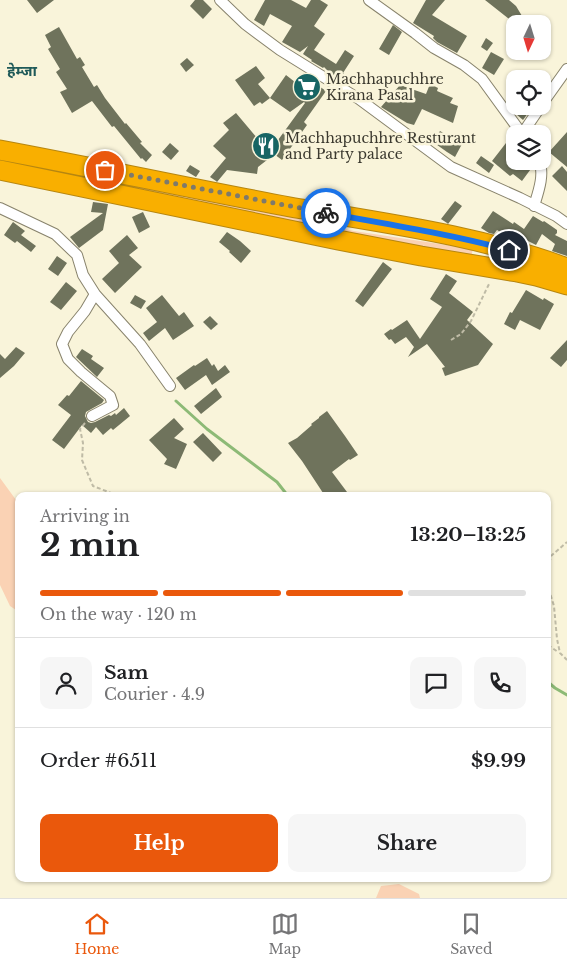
<!DOCTYPE html>
<html lang="en">
<head>
<meta charset="utf-8">
<style>
	:root { --surface:#fff; --page:#f6f6f6; --text:#202124; --muted:#757577; --line:#e0e0e0; --accent:#ea580c }
	body { margin:0; font-family:"Libre Baskerville","Noto Sans Devanagari",serif; background:var(--page); color:var(--text); height:100vh; display:flex; flex-direction:column; font-size:19px; white-space:nowrap }
	* { box-sizing:border-box; margin:0 }
	p { font-size:16px; color:var(--muted) }
	.icon { flex:none; width:28px; height:28px; fill:none; stroke:currentColor; stroke-width:2; stroke-linecap:round; stroke-linejoin:round }
	.map { position:relative; flex:1; overflow:hidden }
	.sheet { position:absolute; left:15px; top:492px; width:536px; height:390px; display:flex; flex-direction:column; background:var(--surface); border-radius:10px; box-shadow:0 1px 4px #0004 }
	.sheet>* { flex:none }
	.needle { width:32px; rotate:184deg }
	.tools { position:absolute; left:506px; top:15px; display:grid; gap:10px }
	.tools a { display:grid; place-items:center; width:45px; height:45px; border-radius:10px; background:var(--surface); box-shadow:0 1px 4px #0004; font-size:25px }
	.pin { position:absolute; display:grid; place-items:center; width:42px; height:42px; color:#fff; margin:-21px; border:2px solid #fff; border-radius:50%; box-shadow:0 1px 5px #0007 }
	.courier { position:absolute; display:grid; place-items:center; width:50px; height:50px; margin:-25px; border:4px solid #1a73e8; border-radius:50%; background:#fff; color:#222; box-shadow:0 1px 6px #0007 }
	.headline em { font-style:normal; font-weight:700 }
	.headline div { display:flex; flex-direction:column-reverse }
	.headline { display:flex; align-items:center; justify-content:space-between; height:85px; padding:0 25px }
	h1 { font-size:32px; font-weight:700; line-height:38px }
	.bar { display:grid; grid-template-columns:repeat(4,1fr); gap:8px 5px; align-content:center; height:60px; padding:0 25px }
	.bar i { height:6px; border-radius:4px; background:var(--line) }
	.bar .current { background:var(--accent) }
	.bar p { grid-column:span 4 }
	.line { display:flex; align-items:center; gap:12px; padding:0 25px; border-top:1px solid var(--line) }
	.line div { flex:1 }
	.round { display:grid; place-items:center; flex:none; width:52px; height:52px; border-radius:10px; background:var(--page) }
	.button { display:flex; gap:10px; margin-top:auto; padding:10px 25px }
	.button a { flex:1; height:58px; border-radius:10px; background:var(--accent); color:#fff; font-size:20px; font-weight:700; line-height:58px; text-align:center }
	.button a+a { background:var(--page); color:var(--text) }
	.tab-bar { display:flex; justify-content:space-around; align-items:center; height:70px; border-top:1px solid var(--line); background:var(--surface); font-size:14px; color:var(--muted) }
	.tab-bar a { display:grid; justify-items:center; gap:2px }
	.tab-bar .current { color:var(--accent) }
	.map>svg:first-child { display:block }
	.green { fill:#fad2b4 }
	.lines { fill:none; stroke-linecap:round; stroke-linejoin:round }
	.stream { stroke:#8dba76; stroke-width:3 }
	.building { fill:#6f735c }
	.street-casing { stroke:#88836c; stroke-width:12 }
	.highway-casing { stroke:#b68610; stroke-width:21 }
	.path { stroke:#bfbba6; stroke-width:2; stroke-dasharray:4 2.5; stroke-linecap:butt }
	.street { stroke:#fff; stroke-width:10 }
	.highway { stroke:#f9af00; stroke-width:19 }
	.done { stroke:#7e7a6b; stroke-width:5; stroke-dasharray:0 9 }
	.route { stroke:#1a73e8; stroke-width:6 }
	.labels { text-anchor:middle; stroke-width:5; stroke-linejoin:round; paint-order:stroke }
	.poi-label { font-size:14px; fill:#3b392f; stroke:#f9f4da; text-anchor:start }
	.neighbourhood-label { font-size:15px; font-weight:bold; fill:#1f5a59; stroke:#f9f4da }
</style>
</head>
<body>
<div class="map">
<svg width="567" height="898" viewBox="0 0 567 898">
	<rect width="100%" height="100%" fill="#f9f4da"/>
	<!-- green -->
	<path class="green" d="M0,157l137,27 217,47 119,18 -2,8 -122,-22 -349,-71z
		M0,478l19,26v108l-9,-6 -10,-21z
		M399,884l20,10 1,4h-44l5,-12z"/>
	<g class="lines">
		<!-- stream -->
		<path class="stream" d="M176,401l31,28 70,53 11,14
			M548,682l7,6 12,7"/>
	</g>
	<!-- building -->
	<path class="building" d="M27,0h27l-17,13z
		M195,0h8l9,9 -9,10 -13,-13z
		M265,0h26l15,8 5,-8h9l8,5 -14,21 11,8 -11,16 22,14 9,-14 9,6 -11,17 2,2 -4,5 -10,-6 -7,-7 -1,1 -12,-7 1,-1 -9,-6 5,-8 -8,6 -18,-10 10,-16 -22,-12 -6,12 -10,-6z
		M426,0h19l-13,15 35,21 -10,17 -20,-11 -4,-4 1,-2 -21,-13z
		M485,0h24l7,6 6,10 -9,6z
		M393,25l9,7 -13,23 -10,-6z
		M59,27l18,32 3,-2 5,8 -3,2 12,20 3,-2 8,13 20,26 1,-1 16,19 -2,1 12,12 -6,7 -4,-4 -1,1 -27,-33 -2,1 -20,-26 -20,12 -12,-21 7,-3 -11,-17 4,-3 -12,-20 3,-2 -6,-12z
		M486,38l7,5 -6,8 -6,-4z
		M491,52l13,7 -10,16 -12,-7z
		M187,58l7,7 -8,7 -6,-8z
		M256,66l9,12 -7,6 12,14 -8,6 -2,-2 -6,4 -19,-26z
		M286,75l14,11 6,-9 20,14 -22,31 3,3 -25,35 -12,-9 35,-48 -1,-1 -14,10 -20,-14z
		M430,84l8,4 -1,3 16,7 -3,5 8,3 -5,17 -31,-14 -8,16 -7,-2 -26,-16 19,-22 26,9z
		M521,106h6l4,3 -8,11 -7,-6z
		M236,113l22,26 -5,4 14,17 -9,7 -1,7 -30,-4 -10,12 -1,-1 -6,-4 16,-19 -13,-12 16,-16 -6,-7z
		M440,131l22,13 -7,13 -8,-5 -14,-10z
		M567,132v35l-18,-15z
		M170,143l9,8 -8,9 -9,-8z
		M506,143l9,6v12h17l1,5 -11,15 -9,-7 -3,2 -18,-15z
		M481,156l13,9 -5,8 -13,-10z
		M190,165l10,6 -4,6 -10,-6z
		M562,166l5,6v19l-15,-15z
		M455,201l7,5 -14,18 -1,-1 -6,-4z
		M93,202l15,2 -5,26 -24,18 -9,-11 33,-24 -12,-1z
		M493,211l20,13 1,-2 10,7 9,-13 10,6 1,-1 13,9v3l-2,2 12,6v15l-15,-5 3,-7 -13,-10 -6,11 -18,-9 -3,4 -5,-2 -13,-8 -3,4 -5,-1 -8,-5z
		M143,212l7,15 -11,6 -7,-16z
		M13,222l12,9 -4,4 15,11 -5,6 -14,-11 -2,2 -11,-8z
		M227,232l13,9 11,10 -10,12 -12,-11 1,-1 -11,-9z
		M127,235l11,13 -9,7 13,12 -27,26 -13,-14 17,-16 -10,-12z
		M57,256l10,7 -9,13 -10,-7z
		M383,262l9,7 -29,38 -8,-6z
		M446,274l11,7 -8,12 24,19 -6,8 26,24 -15,21 -33,11 -3,-8 3,-1 -18,-23 -19,13 6,-10 -8,-10 -11,7 -4,-5 -2,1 -5,-6 7,-5 1,1 15,-10 13,19 22,-32 -12,-8z
		M66,282l11,9 -16,19 -11,-8z
		M526,290l17,10 1,-2 10,6 -14,26 -20,-10 -5,10 -11,-6 6,-12 2,1z
		M135,295l11,6 -5,8 -11,-6z
		M162,295l17,21 5,-4 10,14 -21,14 -8,-12 -16,13 -6,-8 14,-11 -11,-14z
		M210,316l8,8 -7,6 -8,-8z
		M567,340v20l-6,7 -11,-9z
		M16,347l9,6 -11,13 -14,12v-24l5,5z
		M82,349l11,7 -2,3 13,9 -7,9 -21,-20z
		M207,358l5,8 2,-2 4,7 7,-6 5,7 -18,13 -6,-10 -21,15 -9,-12 18,-13 1,1z
		M81,381l23,19 -2,3 -16,9 -1,4 3,6 3,1 4,-1 14,-7 2,1 4,-3 1,2 8,-7 6,8 -17,14 -2,-2 -8,7 -7,-8 -5,6 -9,-8 -18,24 -12,-9 19,-25 -13,-10 9,-10 2,1z
		M216,388l6,9 -21,17 -7,-8z
		M327,411l18,25 13,19 -8,5 -1,-1 -17,13 18,24h-25l-23,-35 -14,-18 9,-5 15,-13 -1,-1 8,-6v-1z
		M174,418l10,11 -10,9 13,6 -11,25 -12,-5 3,-5 -18,-19z
		M203,433l19,20 -9,9 -20,-20z"/>
	<g class="lines">
		<!-- street casing -->
		<g class="street-casing">
			<path id="street" d="M220,0l25,24 35,26 79,49 92,68 69,31 36,18 11,8
				M369,0l46,33 19,15 30,17 18,14 40,55
				M542,104l25,-35
				M522,134l19,-28
				M534,206c4,-13 11,-32 5,-45
				M0,208l55,26 22,21 6,20 12,19 -10,17 -17,21 -6,12 6,15 13,13 29,24 3,9 -21,11
				M95,294l45,50 30,42"/>
		</g>
		<!-- highway casing -->
		<g class="highway-casing">
			<path id="highway" d="M0,150c97,18 193,39 290,57 93,16 188,28 277,61
				M0,170l338,70 83,16 96,16 19,4 31,9"/>
		</g>
		<!-- path -->
		<path class="path" d="M451,340l10,-6 10,-13 19,-39
			M85,423l-5,6 3,14 -1,17 11,26 26,10
			M548,569l3,-13 16,-14
			M548,576v11l6,19 3,33 3,14 7,7
			M548,645l10,7"/>
		<!-- street -->
		<use href="#street" class="street"/>
		<!-- highway -->
		<use href="#highway" class="highway"/>
	</g>
	<g class="lines">
		<!-- done -->
		<path class="done" d="M105,170l221,43"/>
		<!-- route -->
		<path class="route" d="M326,213c61,11 123,21 183,37"/>
	</g>
	<!-- icons -->
	<defs>
		<g id="supermarket-disc" transform="scale(1.4375)"><circle r="9.5" fill="#176564" stroke="#f9f4da"/><path d="M-6-5.5h2.5l.6 2H6L4.5 2H-2.5L-4.4-4H-6ZM-1.5 3.2a1.3 1.3 0 1 0 .1 0ZM3 3.2a1.3 1.3 0 1 0 .1 0Z" fill="#fff"/></g>
		<g id="restaurant-disc" transform="scale(1.4375)"><circle r="9.5" fill="#176564" stroke="#f9f4da"/><path d="M-5-6h1v4h1v-4h1v4h1v-4h1v5L-1.5 .5V6h-2V.5L-5-1ZM5-6V6H3V1.5H1.5Q1.5-4 5-6Z" fill="#fff"/></g>
	</defs>
	<g fill-rule="evenodd">
		<use href="#supermarket-disc" x="307" y="87"/>
		<use href="#restaurant-disc" x="266" y="146"/>
	</g>
	<g class="labels">
		<!-- poi labels -->
		<g class="poi-label">
			<text x="326" y="84">Machhapuchhre<tspan x="326" dy="16">Kirana Pasal</tspan></text>
			<text x="285" y="143">Machhapuchhre Resturant<tspan x="285" dy="16">and Party palace</tspan></text>
		</g>
		<!-- neighbourhood labels -->
		<g class="neighbourhood-label">
			<text x="22" y="76">हेम्जा</text>
		</g>
	</g>
</svg>
<div class="tools">
<a><svg class="needle" viewBox="-14 -14 28 28"><path d="M0-13l5 13h-10z" fill="#e53935"/><path d="M0 13l5-13h-10z" fill="#757577"/></svg></a>
<a><svg class="icon" aria-label="locate" viewBox="0 0 24 24"><circle cx="12" cy="12" r="6"/><path d="M12 2v4M12 18v4M2 12h4M18 12h4"/></svg></a>
<a><svg class="icon" aria-label="layers" viewBox="0 0 24 24"><path d="M12 4l9 5-9 5-9-5zM3 14l9 5 9-5"/></svg></a>
</div>
<div class="pin" style="left:105px;top:170px;background:#ea580c"><svg class="icon" aria-label="bag" viewBox="0 0 24 24"><path d="M5 8h14l-1 12H6zM9 8a3 3 0 0 1 6 0"/></svg></div>
<div class="pin" style="left:509px;top:250px;background:#1f2937"><svg class="icon" aria-label="home" viewBox="0 0 24 24"><path d="M3 11l9-7 9 7M6 9v11h12V9"/></svg></div>
<div class="courier" style="left:326px;top:213px"><svg class="icon" aria-label="bike" viewBox="0 0 24 24"><circle cx="6" cy="16" r="4"/><circle cx="18" cy="16" r="4"/><path d="M6 16l4-8h5l3 8M10 8l3 8H6M13 5h3"/></svg></div>
<section class="sheet">
<div class="headline"><div><h1>2 min</h1><p>Arriving in</p></div><em>13:20–13:25</em></div>
<div class="bar"><i class="current"></i><i class="current"></i><i class="current"></i><i></i><p>On the way · 120 m</p></div>
<div class="line" style="height:90px"><a class="round"><svg class="icon" aria-label="person" viewBox="0 0 24 24"><circle cx="12" cy="8" r="4"/><path d="M4 21q1-7 8-7t8 7"/></svg></a><div><b>Sam</b><p>Courier · 4.9</p></div><a class="round"><svg class="icon" aria-label="chat" viewBox="0 0 24 24"><path d="M4 5h16v11H9l-5 4z"/></svg></a><a class="round"><svg class="icon" aria-label="phone" viewBox="0 0 24 24"><path d="M5 4h4l2 5-3 2q2 4 5 5l2-3 5 2v4C11 20 4 13 5 4z"/></svg></a></div>
<div class="line" style="height:65px"><div>Order #6511</div><b>$9.99</b></div>
<div class="button"><a>Help</a><a>Share</a></div>
</section>
</div>
<nav class="tab-bar">
<a class="current"><svg class="icon" aria-label="home" viewBox="0 0 24 24"><path d="M3 11l9-7 9 7M6 9v11h12V9"/></svg>Home</a>
<a><svg class="icon" aria-label="map" viewBox="0 0 24 24"><path d="M3 6l6-2 6 2 6-2v14l-6 2-6-2-6 2zM9 4v14M15 6v14"/></svg>Map</a>
<a><svg class="icon" aria-label="saved" viewBox="0 0 24 24"><path d="M7 4h10v16l-5-4-5 4z"/></svg>Saved</a>
</nav>
</body>
</html>
